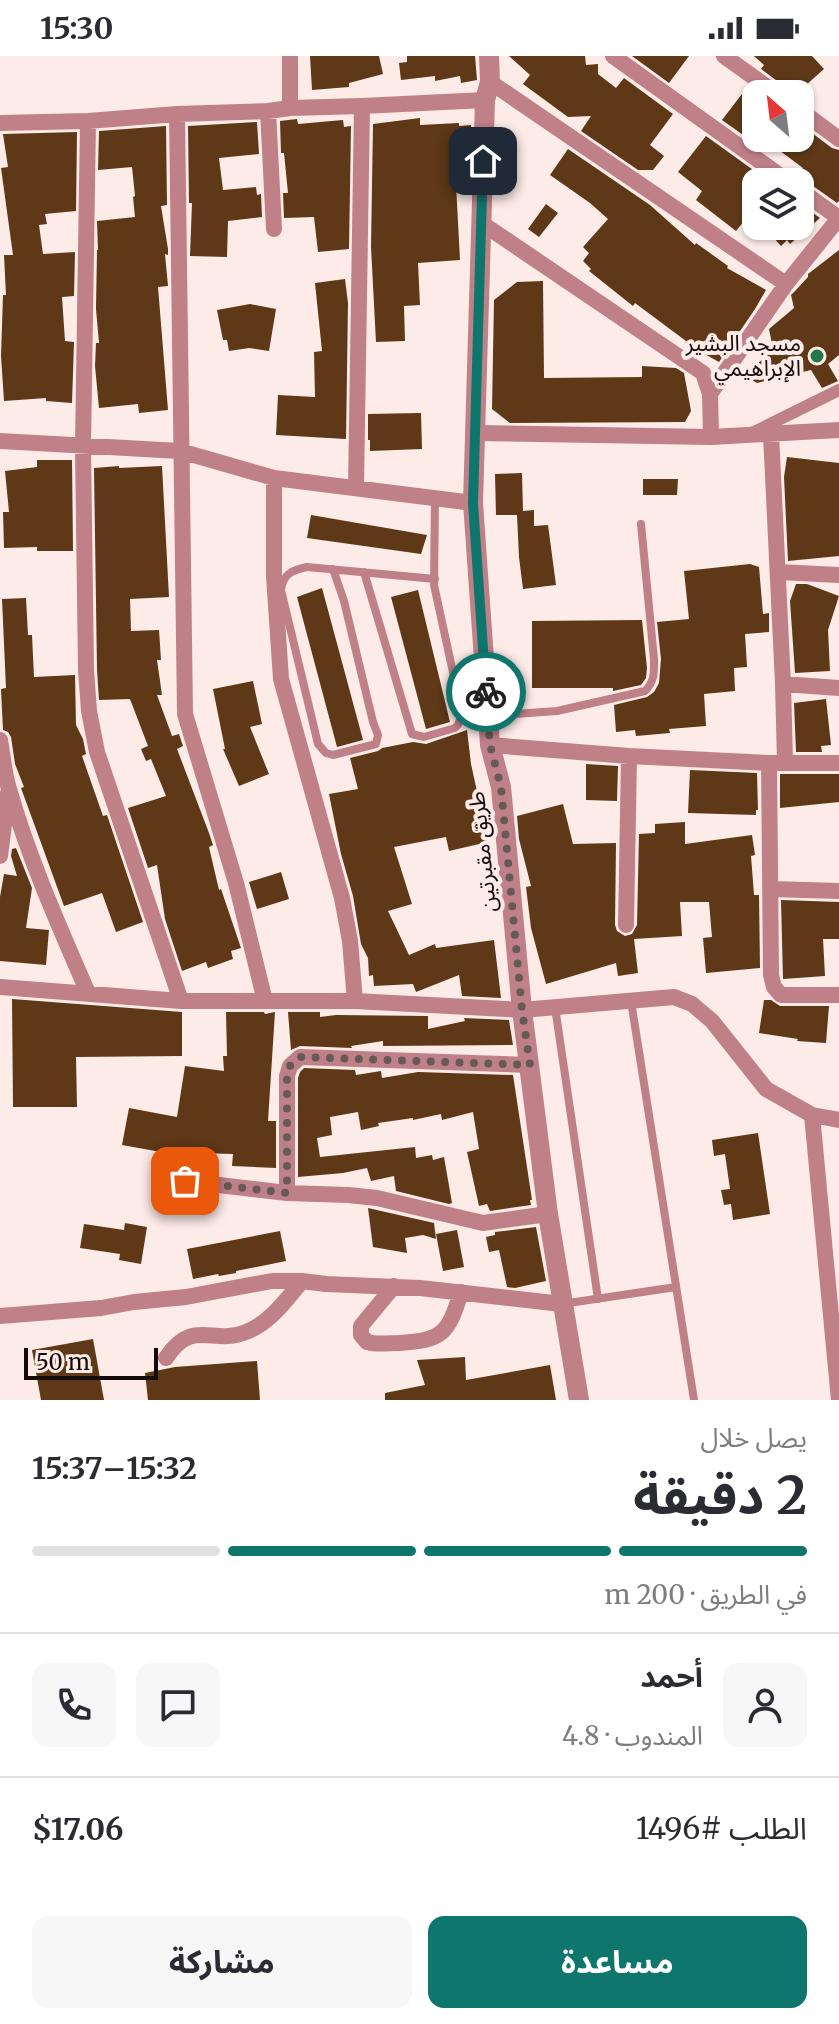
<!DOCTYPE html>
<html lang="ar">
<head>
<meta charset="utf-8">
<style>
	:root { --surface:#fff; --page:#f7f7f7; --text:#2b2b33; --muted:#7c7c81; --line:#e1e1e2; --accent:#0f766e }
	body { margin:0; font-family:Merriweather,"Noto Sans Arabic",serif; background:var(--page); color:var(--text); direction:rtl; height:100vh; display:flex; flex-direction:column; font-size:30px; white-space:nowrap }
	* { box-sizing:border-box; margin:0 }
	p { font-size:26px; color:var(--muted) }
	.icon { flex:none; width:44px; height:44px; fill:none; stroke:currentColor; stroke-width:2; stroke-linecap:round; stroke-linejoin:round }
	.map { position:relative; height:1344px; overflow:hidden; direction:ltr }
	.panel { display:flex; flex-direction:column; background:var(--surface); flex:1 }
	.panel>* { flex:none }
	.needle { width:52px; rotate:332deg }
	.buttons { position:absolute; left:742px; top:24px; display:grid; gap:16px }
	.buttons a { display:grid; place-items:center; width:72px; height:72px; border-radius:16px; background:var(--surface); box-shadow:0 2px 6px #0004; font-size:40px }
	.scale { position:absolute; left:24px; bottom:20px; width:134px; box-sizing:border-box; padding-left:8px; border:4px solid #150c0a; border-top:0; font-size:22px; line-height:28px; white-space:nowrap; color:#150c0a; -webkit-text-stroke:6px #fdebe7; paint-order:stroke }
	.pin { position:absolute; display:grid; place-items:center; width:68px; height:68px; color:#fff; margin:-34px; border-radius:16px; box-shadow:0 4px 12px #0006 }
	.courier { position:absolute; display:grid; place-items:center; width:80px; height:80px; margin:-40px; border:6px solid #0f766e; border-radius:50%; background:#fff; color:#222; box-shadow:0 2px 10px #0007 }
	.head em { font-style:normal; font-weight:700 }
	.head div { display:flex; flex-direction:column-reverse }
	.head { display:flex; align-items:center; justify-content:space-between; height:136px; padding:0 32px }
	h1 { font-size:52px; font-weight:700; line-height:60px }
	.bar { display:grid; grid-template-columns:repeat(4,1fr); gap:12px 8px; align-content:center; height:96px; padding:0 32px }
	.bar i { height:10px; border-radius:6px; background:var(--line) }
	.bar .current { background:var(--accent) }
	.bar p { grid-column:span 4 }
	.line { display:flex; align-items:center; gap:20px; padding:0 32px; border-top:2px solid var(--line) }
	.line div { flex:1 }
	.round { display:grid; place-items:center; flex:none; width:84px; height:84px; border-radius:16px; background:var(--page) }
	.cta { display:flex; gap:16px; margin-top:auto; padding:16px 32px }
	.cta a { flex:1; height:92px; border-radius:16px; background:var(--accent); color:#fff; font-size:32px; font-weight:700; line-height:92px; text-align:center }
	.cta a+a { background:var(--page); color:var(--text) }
	.status { display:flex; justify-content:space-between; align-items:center; height:56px; padding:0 40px; background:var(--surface); direction:ltr }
	.status svg { height:22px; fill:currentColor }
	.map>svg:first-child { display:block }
	.building { fill:#5e3817 }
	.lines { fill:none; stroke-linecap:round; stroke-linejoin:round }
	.service { stroke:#c08088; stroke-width:8 }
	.pedestrian { stroke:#c08088; stroke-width:12 }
	.minor { stroke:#c08088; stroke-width:16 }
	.tertiary { stroke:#c08088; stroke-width:20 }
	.done { stroke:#665a57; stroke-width:8; stroke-dasharray:0 14.4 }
	.route { stroke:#0f766e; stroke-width:10 }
	.poi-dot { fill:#237749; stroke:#fdebe7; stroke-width:3 }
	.labels { text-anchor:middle; stroke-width:8; stroke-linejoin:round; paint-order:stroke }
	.poi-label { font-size:22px; fill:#150c0a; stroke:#fdebe7; text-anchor:end }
	.street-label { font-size:22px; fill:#150c0a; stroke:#fdebe7 }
</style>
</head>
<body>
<div class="status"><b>15:30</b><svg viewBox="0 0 49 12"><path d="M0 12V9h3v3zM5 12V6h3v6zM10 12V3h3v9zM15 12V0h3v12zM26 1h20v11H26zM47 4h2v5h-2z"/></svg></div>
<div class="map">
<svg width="839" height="1344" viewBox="0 0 839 1344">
	<rect width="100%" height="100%" fill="#fdebe7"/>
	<!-- building -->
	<path class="building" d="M310,0h69l4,18 -34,9v4l-37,3z
		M407,0h68l2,24 -16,3 -1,-7 -25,5v-5l-34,4 -2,-17 8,-1z
		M509,0h76l1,9 12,-1v10l18,14 8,-10 49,36 -23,31 14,11 -11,14h-15l-57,-39 10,-15 -23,1 -45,-33 7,-9z
		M632,0h57l-20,27z
		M754,0h58l12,13 -28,25h-8l-4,-8 -23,-17 3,-4z
		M748,30l10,8h-2v44h44v-14l32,24 7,2v51l-2,2 -31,-22 -7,-2 -1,-3 5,-8 -31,-23 -5,7 -45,-32z
		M420,62v7l39,-2v3l12,-1 -1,27 -9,1 1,12h-7l5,95 -42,3 2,42 -16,1 1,35 -29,1 -5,-95 2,-123z
		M297,63l1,5 45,-4 1,7 7,-1 -2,123 -31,3 -4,-35 -30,1 -1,-25h5l-4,-40h-3l-1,-32z
		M257,66l2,32 -40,4 4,32 33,-3 1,8 4,-1 1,23 -34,4 -1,36 -37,-1 2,-53h-3l-1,-77z
		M166,70l1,79 -6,1 7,43v6l-3,-1 3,32 -10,1 10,123 -29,3 -1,-9 -39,4 -4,-42 1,-23h3l-3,-34 1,-59h1l-1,-29 38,-4 -2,-20 2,-1 -3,-29 -34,3 1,-39z
		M77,76l-1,79 -31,3 2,10 -8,1 4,29 32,-2 -1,44 -12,1 3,44 9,1 -2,61 -26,-2v-3l-42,3 -3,-45 2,-61h3l-2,-40h9l-12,-87 7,-1 -5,-33z
		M706,80l50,36v34l-20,25 -40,-31 6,-9 -24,-19z
		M568,93l82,56 45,40 1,-2 32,23 -1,2 39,22 -11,19 -36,53 -34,-19 1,-2 -51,-38 -2,3 -44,-35 2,-2 -8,-8 6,-8 -6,-6 25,-28 -18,-16 -40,-28z
		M546,148l12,9 -19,24 -11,-8z
		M800,148l20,14 -30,26 -3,-4 -6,6 -18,-20h37z
		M839,194v105l-11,9 10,17 -16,7 -11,-18 -54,13 -14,-8 25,-20 -4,-5 8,-6 -3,-15 25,-21 -3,-13 4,-4 13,-14v-3z
		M345,223l3,24 -2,136 -70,-4 2,-40 37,2 -1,-45 8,-1 -7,-68z
		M543,225l1,97 98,-1v-11l34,2 8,5 7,38 -6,11 -175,1 -18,-14 2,-109 23,-18z
		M250,248l26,5 -7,42 -20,-3 -20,3 -2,-11h-4l-6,-30z
		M421,357l1,36 -52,2v-11h-2v-26z
		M787,401l52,6v93l-51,5 -4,-84z
		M37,404h35l1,91h-36v-4l-33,1 -1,-36h6l-4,-41 32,-4z
		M119,410v2l43,-2 7,131 -39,2 1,32 28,-1 2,30h-4l5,35h-5l15,41 7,-2 4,12 -6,3 32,84 4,12 -4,2 10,43 2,-1 20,59 -10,3 2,8 -25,9 -2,-6 -24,9 -17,-52 -8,-54 -9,3 -20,-60 38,-12 -15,-37 -5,2 -5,-12 7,-3 -18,-47 -31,1 -2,-30 -3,-202z
		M522,417l1,38 11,-1v16l14,-1 8,60 -33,4 -4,-32 -2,-42h-21l-1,-41z
		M643,423h35l-1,16h-34z
		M311,459l116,20 -6,19 -114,-16z
		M750,508l9,3 4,47 6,-1v19l-24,2 2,33 -13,1 1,23 -31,3 2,32 -37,3 1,4 -34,3 -1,-6 -19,2 -2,-27 33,-8 7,-5 5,-9 2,-24 -4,-37 32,-3 -5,-48z
		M796,528h11l32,12 -11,34 2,41 -35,2 -5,-72z
		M322,532l41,152 -26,7 -40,-150z
		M418,534l32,132 -24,7 -35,-132z
		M26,542l2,37h4l2,42 41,-2 1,50 7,14 3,15 -4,2 21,60 4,-1 36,107 -27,10 -14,-39 -38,13 -43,-118 3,-1 -9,-23 -4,-27 -3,-5 -5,-2 -2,-41 5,-1 -4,-89z
		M642,564l5,48 -1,10 -5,7 -28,6v-3h-81v-67z
		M253,625l9,43 -12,3 19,47 -30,12 -16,-37h2l-12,-60z
		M826,643l5,46 -10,1 1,6h-26l-2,-49z
		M467,674l4,34 17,78 -39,9 -3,-14 -52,10 18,57 -24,7 21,44 26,-11 1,4 58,-8 7,58 -39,-2 -3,-21 -43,17 -3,-8 -39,2 -1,-11 -4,1 -1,-18 -7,-14 -8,-48 -12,-42 -12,-60 29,-5 -8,-31 28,-7 4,-3 31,-6 13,2z
		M586,708l32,2 -1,35 -31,-1z
		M690,714l67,3 1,37h-2v5l-68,-2z
		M780,718h59v28l-59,6z
		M563,748l10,40 43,-1 -1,82 2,6 8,5 7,-2 5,-9 2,-91 16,-1v-9l30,-2v22l67,-9 3,20 -4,1 3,39h5l1,73 -54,5 -3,-35 9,-1 -3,-35h-29l2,34 -48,3 4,34 -20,3 -2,-13 -70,21 -15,-56 -5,-41 5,-1 -12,-47 -2,-23z
		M16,792l16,40 -6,40 23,2 -3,35 -46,-4v-64l4,-23 13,2 -6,-20 1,-7z
		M281,816l8,27 -32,10 -8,-27z
		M781,844l58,2v37h-16l2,37 -42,3z
		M12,943l170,13v44l-106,1 1,50h-64z
		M764,944h7l9,6h49l-3,37 -29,-2 1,-2 -39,-6z
		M226,956h38l1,2 10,-2 -7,109h8v47l-44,-2 1,-12 -72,-2 -39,-7 7,-37 48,9 8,-51 39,5 -1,-15h4z
		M288,956h32v5l16,-2 92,1v13l37,-8 -1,-3 45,2 4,25 -130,1v-5l-32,5 1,2 -52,-2 -9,4z
		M304,1012l51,2 1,5 25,-4 1,7 36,-6 95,3 19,125h-2l1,5 -41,6 -3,-7 -8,2 -12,-54 12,-3 -6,-37 -31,8 -1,-6 -28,6v-2l-35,5 1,3 -18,4 -3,-18 -28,5 2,18 -15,3 3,19 95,-10 1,11 16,-3 1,5 11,-3 8,46 -3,1 -53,-13 -2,-15 -23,5 -4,-13 -24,5 -45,4v-99l2,-6z
		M758,1077l12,81 -37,6 -2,-16 -7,1 -3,-15 9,-1 -5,-35 -11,2 -2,-16z
		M368,1152l66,15 2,16 -13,-4 -18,3 2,15 -34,-6z
		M125,1167l22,4 -6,37 -22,-4 1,-6 -40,-6 4,-24 40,6z
		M536,1171l10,54 -31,7 -8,-1 -8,-37 -10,2 -3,-15 9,-2v-3z
		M457,1174l7,37 -21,4 -7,-37z
		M280,1175l6,30 -50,10v2l-17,3 -1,-2 -25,5 -6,-30z
		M93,1283l11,61h-63l-9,-50z
		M465,1301l1,23 84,-15 6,35h-171v-7l40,-8 -8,-25z
		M257,1305l3,39h-112l-3,-27 30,-6z"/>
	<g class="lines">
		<!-- service -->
		<path class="service" d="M333,513l11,32 29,121 5,13 -2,9 -43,11 -7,-2 -8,-9 -37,-154c2,-16 11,-20 26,-23l128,12
			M364,516l48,162 12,3 31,-9 3,-3 4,-11 -28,-129 1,-87
			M489,660l68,-5 88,-20c10,-10 9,-19 9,-32l-13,-135
			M631,945l63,399
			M555,951l43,292
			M562,1248l114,-17"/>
		<!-- pedestrian -->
		<path class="pedestrian" d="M752,377l87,-43"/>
		<!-- minor -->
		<path class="minor" d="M613,0l176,126
			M724,0l53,38
			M490,26l296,202
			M290,52v-52
			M800,54l39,29
			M268,55l6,118
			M177,58l8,600 51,169 29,118
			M88,65l-5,326 3,223 3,41 8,41 84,249
			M0,67l88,-2 89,-7 91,-3 22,-3 72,-2 123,-6
			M800,134l39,28
			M480,166l223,151 7,21 1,43
			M710,338l76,-110 53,-66
			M475,377l236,4 128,-7
			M771,378l12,250 2,78
			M0,385l180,10 94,27 199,25
			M274,422v98l7,103 61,219 8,43 5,60
			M356,431l6,-381
			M778,516l61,3
			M783,628l56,4
			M0,684c3,16 4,33 9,49 20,70 50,137 79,204
			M490,689l139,11 140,7h70
			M769,707l2,212 3,12 7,8h58
			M0,800l8,-63
			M771,833l68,2
			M626,869l3,-169
			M0,931l181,14h174l167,9 152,-13 18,7 20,17 54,68 46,26 27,5
			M812,1059l27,285
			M185,1125l102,12 61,2 29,3 106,25 65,-9
			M287,1137v-117l3,-10 10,-9 230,8
			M394,1230l-33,40v9l6,7c10,3 21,1 32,1 44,-3 49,-9 62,-51
			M0,1260l101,-8 33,-6 52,-5 86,-16h30l24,3 94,4 142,16
			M166,1302c27,-41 47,-12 80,-26 24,-9 40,-32 56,-51"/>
		<!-- tertiary -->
		<path class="tertiary" d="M489,0l1,26 -5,18 -12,403 15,213 2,29 11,42 21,223 26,204 31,186"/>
	</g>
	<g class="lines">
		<!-- done -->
		<path class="done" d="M185,1125l102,12v-117l3,-10 10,-9 230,8 -8,-55 -21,-223 -11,-42 -4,-53"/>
		<!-- route -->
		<path class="route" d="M483,105l-10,342 13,189"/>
	</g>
	<!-- markers -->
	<circle class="poi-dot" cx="817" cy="300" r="8"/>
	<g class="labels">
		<!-- poi labels -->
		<g class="poi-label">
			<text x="801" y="295">مسجد البشير<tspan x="801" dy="25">الإبراهيمي</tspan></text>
		</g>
		<!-- street labels -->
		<g class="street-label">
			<text transform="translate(482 796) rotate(-96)" y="8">طريق مقبرتين</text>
		</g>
	</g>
</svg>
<div class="buttons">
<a><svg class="needle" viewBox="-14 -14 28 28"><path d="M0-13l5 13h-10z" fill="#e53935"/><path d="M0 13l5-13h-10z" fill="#7c7c81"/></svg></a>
<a><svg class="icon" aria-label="layers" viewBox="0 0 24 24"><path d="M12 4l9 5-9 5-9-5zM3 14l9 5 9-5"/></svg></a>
</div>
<div class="scale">50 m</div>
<div class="pin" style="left:185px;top:1125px;background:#ea580c"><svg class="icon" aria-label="bag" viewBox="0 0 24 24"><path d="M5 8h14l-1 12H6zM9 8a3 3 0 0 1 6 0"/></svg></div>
<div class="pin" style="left:483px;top:105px;background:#1f2937"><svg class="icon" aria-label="home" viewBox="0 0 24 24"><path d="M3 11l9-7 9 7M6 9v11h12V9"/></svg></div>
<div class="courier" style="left:486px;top:636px"><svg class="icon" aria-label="bike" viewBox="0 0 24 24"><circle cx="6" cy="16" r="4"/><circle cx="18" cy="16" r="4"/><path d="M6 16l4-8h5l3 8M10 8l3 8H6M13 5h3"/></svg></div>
</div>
<section class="panel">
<div class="head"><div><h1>2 دقيقة</h1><p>يصل خلال</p></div><em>15:32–15:37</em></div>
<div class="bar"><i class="current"></i><i class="current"></i><i class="current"></i><i></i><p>في الطريق · 200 m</p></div>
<div class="line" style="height:144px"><a class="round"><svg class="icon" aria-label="person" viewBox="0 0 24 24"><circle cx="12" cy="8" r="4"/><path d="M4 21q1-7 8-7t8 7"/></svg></a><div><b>أحمد</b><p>المندوب · 4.8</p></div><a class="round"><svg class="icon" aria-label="chat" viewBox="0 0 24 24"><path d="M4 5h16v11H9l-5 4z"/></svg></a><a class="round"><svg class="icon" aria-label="phone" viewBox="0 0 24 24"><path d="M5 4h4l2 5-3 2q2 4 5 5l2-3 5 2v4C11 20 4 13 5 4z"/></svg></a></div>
<div class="line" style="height:104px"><div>الطلب #1496</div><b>$17.06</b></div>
<div class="cta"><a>مساعدة</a><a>مشاركة</a></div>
</section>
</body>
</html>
